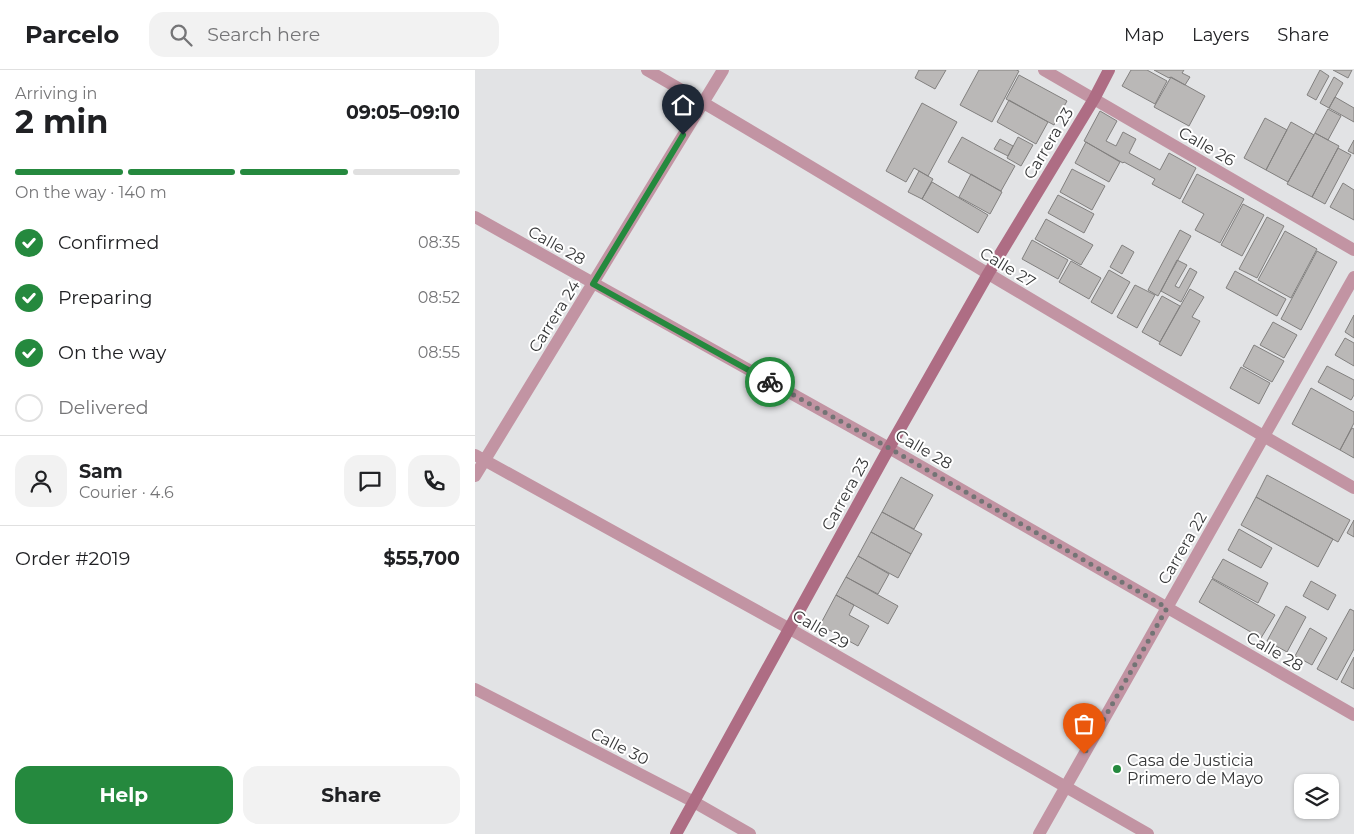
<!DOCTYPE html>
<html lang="en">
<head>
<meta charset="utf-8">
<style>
	:root { --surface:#fff; --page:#f2f2f2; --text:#202124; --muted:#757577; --line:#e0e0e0; --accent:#25893e }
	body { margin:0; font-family:Montserrat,sans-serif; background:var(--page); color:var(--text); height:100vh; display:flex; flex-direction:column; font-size:19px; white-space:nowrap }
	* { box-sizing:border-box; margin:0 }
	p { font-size:16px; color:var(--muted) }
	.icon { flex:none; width:28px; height:28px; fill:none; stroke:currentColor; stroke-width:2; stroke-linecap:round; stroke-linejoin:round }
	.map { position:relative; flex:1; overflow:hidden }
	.sheet { display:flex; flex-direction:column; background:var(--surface); width:475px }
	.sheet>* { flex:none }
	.fabs { position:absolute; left:819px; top:704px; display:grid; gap:10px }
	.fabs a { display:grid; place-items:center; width:45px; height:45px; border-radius:10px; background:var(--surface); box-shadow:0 1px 4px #0004; font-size:25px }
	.pin { position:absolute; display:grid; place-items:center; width:42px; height:42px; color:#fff; margin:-51px -21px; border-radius:50% 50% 50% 0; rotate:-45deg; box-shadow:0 0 5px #0007 }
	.pin .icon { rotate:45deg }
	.courier { position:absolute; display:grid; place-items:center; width:50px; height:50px; margin:-25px; border:4px solid #25893e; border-radius:50%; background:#fff; color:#222; box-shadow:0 1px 6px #0007 }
	.overview em { font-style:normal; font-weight:700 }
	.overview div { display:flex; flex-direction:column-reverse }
	.overview { display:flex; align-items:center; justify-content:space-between; height:85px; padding:0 15px }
	h1 { font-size:32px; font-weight:700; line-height:38px }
	.bar { display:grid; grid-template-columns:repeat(4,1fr); gap:8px 5px; align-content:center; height:60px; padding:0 15px }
	.bar i { height:6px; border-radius:4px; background:var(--line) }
	.bar .selected { background:var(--accent) }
	.bar p { grid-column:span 4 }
	.line { display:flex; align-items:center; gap:12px; padding:0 15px; border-top:1px solid var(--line) }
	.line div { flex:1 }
	.round { display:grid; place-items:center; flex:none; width:52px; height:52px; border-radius:15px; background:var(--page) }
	ol { padding:0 15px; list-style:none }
	li { display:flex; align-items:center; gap:15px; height:55px }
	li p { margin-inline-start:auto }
	li .icon { padding:5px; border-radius:50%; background:var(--accent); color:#fff; stroke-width:4 }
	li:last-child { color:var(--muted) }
	li i { width:28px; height:28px; border:2px solid var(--line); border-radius:50% }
	.button { display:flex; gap:10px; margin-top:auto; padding:10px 15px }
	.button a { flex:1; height:58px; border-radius:15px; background:var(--accent); color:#fff; font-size:20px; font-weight:700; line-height:58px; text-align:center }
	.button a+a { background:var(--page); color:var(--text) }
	header { display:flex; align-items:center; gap:30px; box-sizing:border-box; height:70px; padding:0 25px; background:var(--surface); border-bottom:1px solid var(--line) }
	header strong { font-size:24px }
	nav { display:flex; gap:28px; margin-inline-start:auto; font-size:18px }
	.search { width:350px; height:45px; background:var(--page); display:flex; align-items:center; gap:12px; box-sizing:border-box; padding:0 18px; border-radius:15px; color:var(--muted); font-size:19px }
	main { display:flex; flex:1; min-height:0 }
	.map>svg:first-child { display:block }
	.building { fill:#bab8b7; stroke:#82807f }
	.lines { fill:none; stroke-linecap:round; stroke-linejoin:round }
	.street { stroke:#c294a3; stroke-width:12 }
	.secondary { stroke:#ae6d84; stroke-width:12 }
	.done { stroke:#737475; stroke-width:5; stroke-dasharray:0 9 }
	.route { stroke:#25893e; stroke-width:6 }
	.poi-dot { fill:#25893e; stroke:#fff; stroke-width:2 }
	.labels { text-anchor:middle; stroke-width:4; stroke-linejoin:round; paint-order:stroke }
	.street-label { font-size:16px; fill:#373839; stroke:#fff }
	.poi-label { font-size:16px; fill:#373839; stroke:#fff; text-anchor:start }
</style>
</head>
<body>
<header>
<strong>Parcelo</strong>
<div class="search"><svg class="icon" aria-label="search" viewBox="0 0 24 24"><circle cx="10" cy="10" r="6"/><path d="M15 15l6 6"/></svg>Search here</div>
<nav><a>Map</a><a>Layers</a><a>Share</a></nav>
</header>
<main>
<section class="sheet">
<div class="overview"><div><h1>2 min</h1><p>Arriving in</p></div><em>09:05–09:10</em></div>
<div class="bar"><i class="selected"></i><i class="selected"></i><i class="selected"></i><i></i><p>On the way · 140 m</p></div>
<ol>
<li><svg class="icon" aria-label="check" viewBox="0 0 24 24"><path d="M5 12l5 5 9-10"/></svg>Confirmed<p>08:35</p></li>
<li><svg class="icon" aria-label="check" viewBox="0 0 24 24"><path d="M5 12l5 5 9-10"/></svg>Preparing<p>08:52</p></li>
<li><svg class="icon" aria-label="check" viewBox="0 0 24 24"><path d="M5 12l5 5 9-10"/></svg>On the way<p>08:55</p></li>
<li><i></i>Delivered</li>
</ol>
<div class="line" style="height:90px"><a class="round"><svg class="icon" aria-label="person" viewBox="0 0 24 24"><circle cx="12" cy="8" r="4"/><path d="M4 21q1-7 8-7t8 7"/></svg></a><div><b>Sam</b><p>Courier · 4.6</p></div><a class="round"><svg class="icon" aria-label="chat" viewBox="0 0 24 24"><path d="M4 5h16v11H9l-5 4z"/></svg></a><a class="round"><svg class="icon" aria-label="phone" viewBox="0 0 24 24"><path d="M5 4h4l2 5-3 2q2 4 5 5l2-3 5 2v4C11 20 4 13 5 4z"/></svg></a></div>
<div class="line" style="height:65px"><div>Order #2019</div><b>$55,700</b></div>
<div class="button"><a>Help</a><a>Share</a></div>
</section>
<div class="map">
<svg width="879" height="764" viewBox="0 0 879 764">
	<rect width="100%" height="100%" fill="#e2e3e5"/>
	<!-- building -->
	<path class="building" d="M444,0h27l-11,19 -20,-11z
		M504,0h37l3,1 -27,51 -32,-17z
		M656,0h16l20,11 -12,23 -33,-18z
		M679,0h30l-2,3 8,4 -5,8 -15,-8 -1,1z
		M845,0l9,6 -13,24 -9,-5z
		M858,0h19l-4,8z
		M544,5l48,26 -13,24 -48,-26z
		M696,7l34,19 -16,30 -35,-19z
		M859,7l9,6 -14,25 -9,-5z
		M860,27l19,11v14l-25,-14z
		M534,30l39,22 -12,22 -39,-22z
		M447,33l35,19 -29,54 -14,-8 -8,14 -20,-11z
		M853,39l13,7 -13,24 -13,-7z
		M625,41l17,10 -11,20 10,5 7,-14 13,7 -7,14 31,17 9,-17 27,15 -16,31 -28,-15 3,-5 -31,-17 -1,1 -39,-22z
		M790,48l22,12 -21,40 -22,-12z
		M816,52l23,13 -26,47 -22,-12z
		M840,63l24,13 -27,51 -25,-13z
		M487,67l53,29 -14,25 -53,-29z
		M543,67l15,8 -12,21 -14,-8z
		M525,69l13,7 -5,10 -14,-7z
		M879,70v14l-6,-3z
		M611,72l34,20 -11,20 -34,-19z
		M863,78l13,7 -26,49 -13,-7z
		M597,99l33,17 -13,24 -32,-18z
		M444,101l14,8 -11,20 -14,-7z
		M496,104l31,18 -12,22 -31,-17z
		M722,104l47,25 -24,44 -25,-13 9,-16 -22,-12z
		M457,112l56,33 -10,18 -56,-34z
		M868,113l11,7v30l-24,-13z
		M583,125l36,19 -10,19 -36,-20z
		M768,134l21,11 -22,41 -21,-11z
		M792,147l17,9 -27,52 -18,-9z
		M571,149l47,26 -12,20 -46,-26z
		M705,160l11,6 -33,60 -10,-6z
		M810,161l32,18 -26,49 -33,-18z
		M557,170l36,20 -10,19 -36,-20z
		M647,175l12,7 -12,22 -12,-7z
		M842,181l20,11 -36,68 -20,-11z
		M702,190l10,5 -12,21 4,2 11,-20 7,4 -16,30 -20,-11z
		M596,191l30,17 -12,21 -30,-17z
		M634,200l21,12 -18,32 -21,-12z
		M760,201l51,28 -9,17 -51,-28z
		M660,215l20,10 -18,33 -20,-11z
		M715,219l14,8 -12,20 8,4 -19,35 -22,-12z
		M687,226l18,10 -20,36 -18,-10z
		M879,245v23l-9,-6z
		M798,252l24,13 -13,23 -24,-13z
		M870,268l9,5v23l-19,-11z
		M779,275l30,16 -12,21 -29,-16z
		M852,296l27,14v15l-3,5 -33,-18z
		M766,297l29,16 -11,21 -29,-16z
		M836,318l43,24v11l-14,27 -48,-26z
		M877,358l2,1v29l-14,-8z
		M792,405l83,45 -12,22 -82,-45z
		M426,407l32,18 -19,34 -32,-17z
		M781,427l77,42 -15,28 -77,-42z
		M407,442l40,22 -11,20 -40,-22z
		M879,450v17l-7,-4z
		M764,459l33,19 -11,20 -33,-18z
		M396,462l40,22 -13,24 -40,-22z
		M383,486l31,18 -11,20 -32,-17z
		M748,489l45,24 -10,20 -46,-25z
		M371,507l52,29 -10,18 -52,-29z
		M737,509l63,36 -14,23 -62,-36z
		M836,511l25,14 -8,15 -25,-14z
		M361,525l18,10 -5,10 20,11 -11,20 -38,-21z
		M811,536l20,11 -19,35 -20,-11z
		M875,539l4,2v38l-17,31 -20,-11z
		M835,558l17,10 -15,27 -17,-9z
		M879,587v32l-13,-7z"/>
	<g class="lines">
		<!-- street -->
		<path class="street" d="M172,0c115,66 227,135 340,203 122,73 244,145 367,215
			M569,0l310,180
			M0,147l414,231 465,267
			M0,385l315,174 358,205
			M0,406l248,-406
			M0,619l219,113 56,32
			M564,764l315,-557"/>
		<!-- secondary -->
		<path class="secondary" d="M201,764l213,-386 99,-174 106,-175 15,-29"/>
	</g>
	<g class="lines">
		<!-- done -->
		<path class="done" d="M295,312l119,66 278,160 -83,146"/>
		<!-- route -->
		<path class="route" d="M208,65l-90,149 177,98"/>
	</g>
	<!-- markers -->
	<circle class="poi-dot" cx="642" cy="699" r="5"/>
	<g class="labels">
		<!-- street labels -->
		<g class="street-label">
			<text transform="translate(573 73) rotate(-59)" y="6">Carrera 23</text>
			<text transform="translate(732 76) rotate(30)" y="6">Calle 26</text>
			<text transform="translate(82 175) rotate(29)" y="6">Calle 28</text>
			<text transform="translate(533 197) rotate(31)" y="6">Calle 27</text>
			<text transform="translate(79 246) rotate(-58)" y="6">Carrera 24</text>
			<text transform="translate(449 379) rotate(30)" y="6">Calle 28</text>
			<text transform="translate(370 424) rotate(-61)" y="6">Carrera 23</text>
			<text transform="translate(707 478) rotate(-60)" y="6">Carrera 22</text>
			<text transform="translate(346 559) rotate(30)" y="6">Calle 29</text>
			<text transform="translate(800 581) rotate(30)" y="6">Calle 28</text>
			<text transform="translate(145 676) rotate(27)" y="6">Calle 30</text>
		</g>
		<!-- poi labels -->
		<g class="poi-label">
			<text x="652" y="696">Casa de Justicia<tspan x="652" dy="18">Primero de Mayo</tspan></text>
		</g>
	</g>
</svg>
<div class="fabs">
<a><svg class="icon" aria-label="layers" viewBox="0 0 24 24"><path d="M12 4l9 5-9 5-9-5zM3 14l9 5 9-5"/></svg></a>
</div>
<div class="pin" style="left:609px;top:684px;background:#ea580c"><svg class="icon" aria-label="bag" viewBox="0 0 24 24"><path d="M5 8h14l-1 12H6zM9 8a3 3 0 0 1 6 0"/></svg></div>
<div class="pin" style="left:208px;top:65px;background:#1f2937"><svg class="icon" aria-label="home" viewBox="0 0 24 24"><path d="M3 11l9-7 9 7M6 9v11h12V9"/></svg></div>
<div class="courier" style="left:295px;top:312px"><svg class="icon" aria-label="bike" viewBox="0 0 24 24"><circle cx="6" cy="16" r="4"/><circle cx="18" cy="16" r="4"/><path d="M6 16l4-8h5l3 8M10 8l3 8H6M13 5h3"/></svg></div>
</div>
</main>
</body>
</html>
